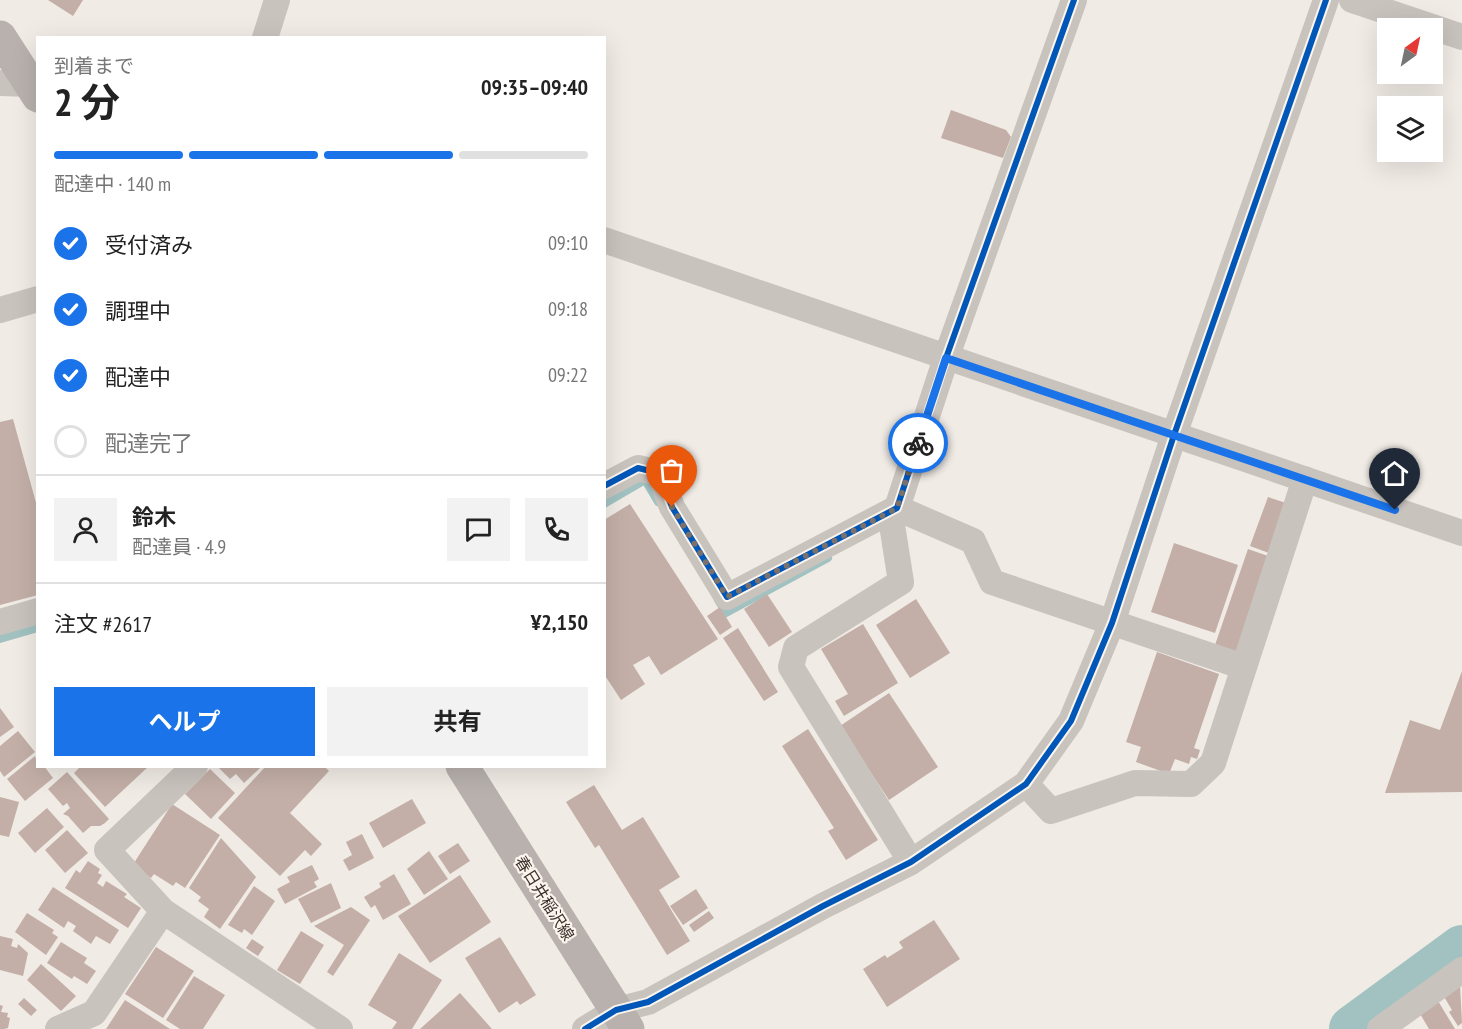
<!DOCTYPE html>
<html lang="ja">
<head>
<meta charset="utf-8">
<style>
	:root { --surface:#fff; --page:#f2f2f2; --text:#222; --muted:#767676; --line:#e0e0e0; --accent:#1a73e8 }
	body { margin:0; font-family:"PT Sans Narrow","Noto Sans JP",sans-serif; background:var(--page); color:var(--text); height:100vh; display:flex; flex-direction:column; font-size:22px; white-space:nowrap }
	* { box-sizing:border-box; margin:0 }
	p { font-size:20px; color:var(--muted) }
	.icon { flex:none; width:33px; height:33px; fill:none; stroke:currentColor; stroke-width:2; stroke-linecap:round; stroke-linejoin:round }
	.map { position:relative; flex:1; overflow:hidden }
	.sheet { position:absolute; left:36px; top:36px; width:570px; height:732px; display:flex; flex-direction:column; background:var(--surface); border-radius:0px; box-shadow:0 6px 24px #0002 }
	.sheet>* { flex:none }
	.needle { width:39px; rotate:33deg }
	.fabs { position:absolute; left:1377px; top:18px; display:grid; gap:12px }
	.fabs a { display:grid; place-items:center; width:66px; height:66px; border-radius:0px; background:var(--surface); box-shadow:0 6px 24px #0002; font-size:30px }
	.pin { position:absolute; display:grid; place-items:center; width:51px; height:51px; color:#fff; margin:-62px -26px; border-radius:50% 50% 50% 0; rotate:-45deg; box-shadow:0 0 6px #0007 }
	.pin .icon { rotate:45deg }
	.courier { position:absolute; display:grid; place-items:center; width:60px; height:60px; margin:-30px; border:4px solid #1a73e8; border-radius:50%; background:#fff; color:#222; box-shadow:0 2px 8px #0007 }
	.overview em { font-style:normal; font-weight:700 }
	.overview div { display:flex; flex-direction:column-reverse }
	.overview { display:flex; align-items:center; justify-content:space-between; height:102px; padding:0 18px }
	h1 { font-size:39px; font-weight:700; line-height:45px }
	.bar { display:grid; grid-template-columns:repeat(4,1fr); gap:9px 6px; align-content:center; height:72px; padding:0 18px }
	.bar i { height:8px; border-radius:4px; background:var(--line) }
	.bar .selected { background:var(--accent) }
	.bar p { grid-column:span 4 }
	.line { display:flex; align-items:center; gap:15px; padding:0 18px; border-top:2px solid var(--line) }
	.line div { flex:1 }
	.round { display:grid; place-items:center; flex:none; width:63px; height:63px; border-radius:0px; background:var(--page) }
	ol { padding:0 18px; list-style:none }
	li { display:flex; align-items:center; gap:18px; height:66px }
	li p { margin-inline-start:auto }
	li .icon { padding:6px; border-radius:50%; background:var(--accent); color:#fff; stroke-width:4 }
	li:last-child { color:var(--muted) }
	li i { width:33px; height:33px; border:3px solid var(--line); border-radius:50% }
	.cta { display:flex; gap:12px; margin-top:auto; padding:12px 18px }
	.cta a { flex:1; height:69px; border-radius:0px; background:var(--accent); color:#fff; font-size:24px; font-weight:700; line-height:69px; text-align:center }
	.cta a+a { background:var(--page); color:var(--text) }
	.map>svg:first-child { display:block }
	.lines { fill:none; stroke-linecap:round; stroke-linejoin:round }
	.stream { stroke:#a1c2c1; stroke-width:8 }
	.river { stroke:#a1c2c1; stroke-width:48 }
	.building { fill:#c3afa7 }
	.minor { stroke:#c9c3be; stroke-width:26 }
	.primary { stroke:#b8b1ad; stroke-width:33 }
	.cycleway-casing { stroke:#fbf5ee; stroke-width:10 }
	.cycleway { stroke:#0057b8; stroke-width:6 }
	.done { stroke:#7a716c; stroke-width:6; stroke-dasharray:0 10.8 }
	.route { stroke:#1a73e8; stroke-width:8 }
	.labels { text-anchor:middle; stroke-width:4.5; stroke-linejoin:round; paint-order:stroke }
	.street-label { font-size:16px; fill:#3b302b; stroke:#fbf5ee }
</style>
</head>
<body>
<div class="map">
<svg width="1462" height="1029" viewBox="0 0 1462 1029">
	<rect width="100%" height="100%" fill="#f0ebe5"/>
	<g class="lines">
		<!-- stream -->
		<path class="stream" d="M604,504l41,-24 13,22
			M718,600l8,13 102,-55
			M0,639l38,-11"/>
		<!-- river -->
		<path class="river" d="M1353,1029l109,-80"/>
	</g>
	<!-- building -->
	<path class="building" d="M48,0h35l-10,16z
		M951,110l55,20 5,7 -8,21 -62,-20z
		M13,419l25,91v85l-38,10v-183z
		M1268,497l18,6 -17,50 -19,-7z
		M630,504l88,135 -57,36 -12,-19 -16,9 12,19 -24,16 -17,-26v-154z
		M1174,543l64,22 -23,68 -64,-21z
		M1248,549l20,7 -32,97 -21,-8z
		M767,594l25,38 -23,15 -25,-38z
		M916,599l34,54 -40,25 -34,-53z
		M720,607l12,20 -12,8 -13,-19z
		M863,624l35,59 -54,33 -9,-15 13,-7 -27,-45z
		M738,628l40,64 -14,9 -41,-63z
		M1157,652l62,22 -25,74 6,2 -3,9 -6,-2 -2,7 -14,-5 -6,15 -33,-12 5,-15 -15,-5z
		M1462,671v121l-77,1 25,-73 30,10z
		M889,693l49,74 -49,33 -49,-74z
		M0,708l14,19 -14,10z
		M808,729l70,111 -32,20 -18,-29 6,-3 -52,-82z
		M18,731l17,21 -31,25 -4,-6v-25z
		M35,756l3,10h6l9,12 -28,23 -18,-22z
		M81,766h68l-44,41 -31,-34z
		M217,766h41l2,2 -16,15 -8,-9 -6,5z
		M266,766h58l5,5 -39,42 32,31 -11,12 -6,-6 -25,26 -62,-58z
		M210,769l25,24 -24,26 -26,-25z
		M67,772l42,47 -4,4 -5,3h-9l-8,7 -15,-17 -5,-2 7,-6 -3,-5 -4,3 -15,-17z
		M594,785l28,45 21,-13 37,60 -21,13 31,51 -23,14 -68,-110 -4,3 -29,-46z
		M0,797l19,5 -10,35 -9,-2z
		M412,799l14,24 -43,25 -14,-25z
		M172,804l48,31 -35,53 -9,-6 -3,4 -19,-12 -3,4 -19,-12z
		M47,808l17,19 -29,26 -17,-20z
		M67,830l21,23 -23,20 -20,-23z
		M362,834l12,24 -25,13 -6,-11 9,-5 -6,-13z
		M221,838l35,39 -36,52 -16,-12 5,-8 -11,-8 3,-4 -12,-9z
		M458,843l12,18 -20,13 -12,-18z
		M429,851l19,28 -24,16 -17,-26z
		M88,861l12,8 -2,4 4,2 -5,8 6,4 3,-6 21,13 -3,3 17,11 -13,20 -63,-40 11,-18 4,3z
		M312,865l7,14 -5,3 3,5 -32,17 -8,-15 13,-7 -3,-5z
		M394,874l17,30 -28,16 -8,-15 -4,3 -7,-11 17,-10 -2,-4z
		M460,875l31,47 -61,41 -32,-47z
		M331,883l10,25 -30,15 -13,-24z
		M254,886l21,15 -23,34 -8,-6 -2,4 -14,-8z
		M53,887l66,43 -9,14 -14,-8 -5,8 -18,-13 3,-5 -8,-5 -4,7 -26,-18z
		M696,889l12,19 -25,17 -13,-19z
		M351,907l19,13 -37,56 -6,-4 17,-27 -30,-19z
		M709,911l5,7 -20,14 -5,-7z
		M27,913l27,17 -2,3 6,4 -12,18 -31,-23z
		M934,920l26,39 -73,48 -24,-38 22,-14 2,3 16,-10 -4,-6z
		M301,931l23,14 -24,39 -23,-14z
		M0,936l13,3 -2,7 6,2 1,-4 10,9 -5,23 -23,-6z
		M500,937l36,58 -16,10 -3,-4 -18,12 -34,-55z
		M252,939l12,8 -6,9 -12,-8z
		M61,942l26,16 -3,5 12,8 -9,13 -13,-8 -2,3 -25,-16z
		M156,947l38,24 -31,47 -38,-24z
		M399,953l43,27 -30,49h-20l5,-7 -29,-17z
		M41,964l35,32 -15,15 -34,-31z
		M194,976l31,19 -22,34h-23l-14,-9z
		M1460,985l2,38 -4,3 -9,-14 3,-2 -9,-15z
		M460,993l32,36h-72z
		M24,998l13,12 -6,6 -13,-12z
		M125,1000l45,29h-64z
		M1438,1001l17,28h-26l-10,-17z
		M0,1005l3,1 -2,6 7,1 -1,4 3,1 -2,10 -4,1h-4z"/>
	<g class="lines">
		<!-- minor -->
		<path class="minor" d="M1352,0l110,37
			M265,38l12,-38
			M0,83l30,1
			M604,240l858,293
			M0,310l38,-11
			M604,486l34,-18 21,5 13,34 55,90 170,-89 49,-150 128,-358
			M897,508l76,33 19,41 252,85
			M890,512l11,70 -105,66 -5,19 120,195
			M0,622l38,-11
			M195,766l-88,84 56,61 177,118
			M1026,784l25,27 84,-28 56,1 22,-21 92,-284
			M58,1029l36,-16 69,-102
			M585,1029l31,-19 32,-8 175,-96 88,-44 115,-78 45,-63 41,-98 62,-188 152,-435
			M1380,1029l82,-59"/>
		<!-- primary -->
		<path class="primary" d="M0,37l38,59
			M462,766l166,263"/>
		<!-- cycleway casing -->
		<g class="cycleway-casing">
			<path id="cycleway" d="M604,486l34,-18 21,5 13,34 55,90 170,-89 49,-150 128,-358
				M585,1029l31,-19 32,-8 175,-96 88,-44 115,-78 45,-63 41,-98 62,-188 152,-435"/>
		</g>
		<!-- cycleway -->
		<use href="#cycleway" class="cycleway"/>
	</g>
	<g class="lines">
		<!-- done -->
		<path class="done" d="M672,507l55,90 170,-89 21,-65"/>
		<!-- route -->
		<path class="route" d="M918,443l28,-85 449,152"/>
	</g>
	<g class="labels">
		<!-- street labels -->
		<g class="street-label">
			<text transform="translate(545 898) rotate(58)" y="6">春日井稲沢線</text>
		</g>
	</g>
</svg>
<div class="fabs">
<a><svg class="needle" viewBox="-14 -14 28 28"><path d="M0-13l5 13h-10z" fill="#e53935"/><path d="M0 13l5-13h-10z" fill="#767676"/></svg></a>
<a><svg class="icon" aria-label="layers" viewBox="0 0 24 24"><path d="M12 4l9 5-9 5-9-5zM3 14l9 5 9-5"/></svg></a>
</div>
<div class="pin" style="left:672px;top:507px;background:#ea580c"><svg class="icon" aria-label="bag" viewBox="0 0 24 24"><path d="M5 8h14l-1 12H6zM9 8a3 3 0 0 1 6 0"/></svg></div>
<div class="pin" style="left:1395px;top:510px;background:#1f2937"><svg class="icon" aria-label="home" viewBox="0 0 24 24"><path d="M3 11l9-7 9 7M6 9v11h12V9"/></svg></div>
<div class="courier" style="left:918px;top:443px"><svg class="icon" aria-label="bike" viewBox="0 0 24 24"><circle cx="6" cy="16" r="4"/><circle cx="18" cy="16" r="4"/><path d="M6 16l4-8h5l3 8M10 8l3 8H6M13 5h3"/></svg></div>
<section class="sheet">
<div class="overview"><div><h1>2 分</h1><p>到着まで</p></div><em>09:35–09:40</em></div>
<div class="bar"><i class="selected"></i><i class="selected"></i><i class="selected"></i><i></i><p>配達中 · 140 m</p></div>
<ol>
<li><svg class="icon" aria-label="check" viewBox="0 0 24 24"><path d="M5 12l5 5 9-10"/></svg>受付済み<p>09:10</p></li>
<li><svg class="icon" aria-label="check" viewBox="0 0 24 24"><path d="M5 12l5 5 9-10"/></svg>調理中<p>09:18</p></li>
<li><svg class="icon" aria-label="check" viewBox="0 0 24 24"><path d="M5 12l5 5 9-10"/></svg>配達中<p>09:22</p></li>
<li><i></i>配達完了</li>
</ol>
<div class="line" style="height:108px"><a class="round"><svg class="icon" aria-label="person" viewBox="0 0 24 24"><circle cx="12" cy="8" r="4"/><path d="M4 21q1-7 8-7t8 7"/></svg></a><div><b>鈴木</b><p>配達員 · 4.9</p></div><a class="round"><svg class="icon" aria-label="chat" viewBox="0 0 24 24"><path d="M4 5h16v11H9l-5 4z"/></svg></a><a class="round"><svg class="icon" aria-label="phone" viewBox="0 0 24 24"><path d="M5 4h4l2 5-3 2q2 4 5 5l2-3 5 2v4C11 20 4 13 5 4z"/></svg></a></div>
<div class="line" style="height:78px"><div>注文 #2617</div><b>¥2,150</b></div>
<div class="cta"><a>ヘルプ</a><a>共有</a></div>
</section>
</div>
</body>
</html>
